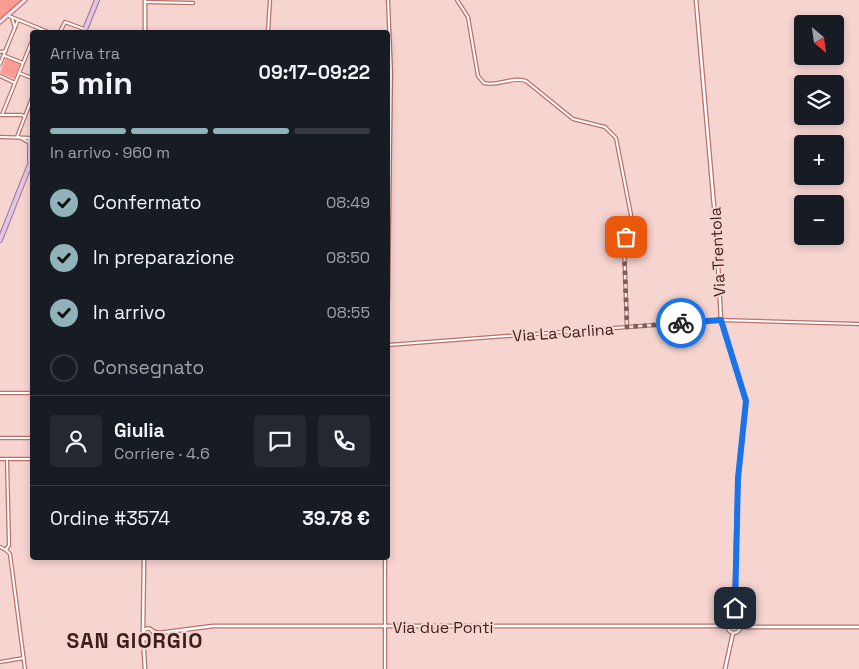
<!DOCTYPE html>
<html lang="it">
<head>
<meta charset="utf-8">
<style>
	:root { --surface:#171b24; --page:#242831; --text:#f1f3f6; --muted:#9ea1a6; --line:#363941; --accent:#8fb3b8 }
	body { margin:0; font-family:"Space Grotesk",sans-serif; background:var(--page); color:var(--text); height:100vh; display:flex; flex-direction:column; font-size:19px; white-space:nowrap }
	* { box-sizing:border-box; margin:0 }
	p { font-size:16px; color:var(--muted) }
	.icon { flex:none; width:28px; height:28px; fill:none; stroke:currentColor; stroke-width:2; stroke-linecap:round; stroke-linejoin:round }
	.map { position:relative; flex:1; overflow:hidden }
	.drawer { position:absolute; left:30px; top:30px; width:360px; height:530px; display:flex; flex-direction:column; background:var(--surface); border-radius:5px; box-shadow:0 2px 8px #0003 }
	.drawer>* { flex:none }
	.needle { width:32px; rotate:151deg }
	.tools { position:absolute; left:794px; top:15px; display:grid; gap:10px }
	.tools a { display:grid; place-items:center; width:50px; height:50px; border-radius:5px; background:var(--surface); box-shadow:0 2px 8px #0003; font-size:25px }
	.pin { position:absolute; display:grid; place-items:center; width:42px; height:42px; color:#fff; margin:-21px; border-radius:10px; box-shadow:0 2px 8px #0006 }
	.courier { position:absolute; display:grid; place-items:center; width:50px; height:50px; margin:-25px; border:4px solid #1a73e8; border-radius:50%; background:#fff; color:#222; box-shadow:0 1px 6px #0007 }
	.head em { font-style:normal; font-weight:800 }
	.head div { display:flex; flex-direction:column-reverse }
	.head { display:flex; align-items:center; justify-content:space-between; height:85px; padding:0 20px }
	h1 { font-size:32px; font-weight:800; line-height:38px }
	.bar { display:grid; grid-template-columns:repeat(4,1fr); gap:8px 5px; align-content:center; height:60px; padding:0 20px }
	.bar i { height:6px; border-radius:4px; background:var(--line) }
	.bar .current { background:var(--accent) }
	.bar p { grid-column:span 4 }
	.line { display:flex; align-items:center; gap:12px; padding:0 20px; border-top:1px solid var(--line) }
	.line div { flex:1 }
	.round { display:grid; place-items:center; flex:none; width:52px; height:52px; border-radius:5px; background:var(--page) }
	ol { padding:0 20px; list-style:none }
	li { display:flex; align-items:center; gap:15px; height:55px }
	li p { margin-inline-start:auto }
	li .icon { padding:5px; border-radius:50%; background:var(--accent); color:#111; stroke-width:4 }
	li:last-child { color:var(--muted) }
	li i { width:28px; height:28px; border:2px solid var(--line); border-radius:50% }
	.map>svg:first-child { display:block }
	.green { fill:#fe9c93 }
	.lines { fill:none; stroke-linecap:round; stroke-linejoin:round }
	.minor-casing { stroke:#bb7069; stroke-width:4.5 }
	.tertiary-casing { stroke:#bb7069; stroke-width:5 }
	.secondary-casing { stroke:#bb7069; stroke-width:5.5 }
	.primary-casing { stroke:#9d7293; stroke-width:6 }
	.minor { stroke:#fff; stroke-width:2 }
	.tertiary { stroke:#fff; stroke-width:2.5 }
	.secondary { stroke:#f1e2f2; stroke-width:3 }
	.primary { stroke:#e3c5e5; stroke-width:4 }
	.done { stroke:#7e5e5a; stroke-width:5; stroke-dasharray:0 9 }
	.route { stroke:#1a73e8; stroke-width:6 }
	.labels { text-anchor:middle; stroke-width:4; stroke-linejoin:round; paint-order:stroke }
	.street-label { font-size:16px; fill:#3d1e1b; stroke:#f6d4d0 }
	.district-label { font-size:21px; font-weight:bold; letter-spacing:1px; fill:#3d1e1b; stroke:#f6d4d0 }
</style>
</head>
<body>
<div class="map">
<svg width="859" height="669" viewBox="0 0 859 669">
	<rect width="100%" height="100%" fill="#f6d4d0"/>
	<!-- green -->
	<path class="green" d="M0,0h23l-23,20z
		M6,57l14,7 -6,15 -14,-6z"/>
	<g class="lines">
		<!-- minor casing -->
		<g class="minor-casing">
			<path id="minor" d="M457,0l11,17 10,59 6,7c14,4 28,-7 42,-2l47,38 32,8 11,11 15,77 -7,31 3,81
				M146,2l47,1
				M9,16l39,16
				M12,18l3,10
				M60,32l5,-10 19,7
				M268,32l2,-32
				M0,52l6,-1
				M5,56l18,7
				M0,64l18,-44
				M19,73l13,5
				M0,76l15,7
				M0,115h22l3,2
				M2,115l30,-74
				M0,137l32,1
				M17,137l15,-39
				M19,137l9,5
				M388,300l3,-228 -3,-72
				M388,345l333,-25 138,4
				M0,393h29
				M0,438h32
				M0,459h32
				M0,547l6,3 4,4 15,115
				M6,550l3,-5 -2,-86
				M385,558v111
				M0,662l24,-4"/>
		</g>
		<!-- tertiary casing -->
		<g class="tertiary-casing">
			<path id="tertiary" d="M696,0l20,229 5,91 25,81 -8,77 -4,142
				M145,32v-32
				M728 627a6 6 0 1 1 12 0a6 6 0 1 1-12 0Z
				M741,627h118
				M142.5 634a5.5 5.5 0 1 1 11 0a5.5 5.5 0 1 1-11 0Z
				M143,631l1,-73
				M152,631l7,2 54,-7h515
				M143,638l2,31
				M725,669l8,-36"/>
		</g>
		<!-- secondary casing -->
		<g class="secondary-casing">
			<path id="secondary" d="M0,22l25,-22"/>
		</g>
		<!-- primary casing -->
		<g class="primary-casing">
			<path id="primary" d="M84,32l13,-32
				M30,146v15
				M31,146l-2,-5 3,-3
				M0,240l32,-81"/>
		</g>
		<!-- minor -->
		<use href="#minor" class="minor"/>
		<!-- tertiary -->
		<use href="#tertiary" class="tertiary"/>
		<!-- secondary -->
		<use href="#secondary" class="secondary"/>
		<!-- primary -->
		<use href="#primary" class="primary"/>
	</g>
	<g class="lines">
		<!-- done -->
		<path class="done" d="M626,237l-2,9 3,81 54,-4"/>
		<!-- route -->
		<path class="route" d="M681,323l40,-3 25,81 -8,77 -3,130"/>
	</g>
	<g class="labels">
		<!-- street labels -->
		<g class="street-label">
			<text transform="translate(717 252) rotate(-93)" y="6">Via Trentola</text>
			<text transform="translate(563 332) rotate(-4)" y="6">Via La Carlina</text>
			<text x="443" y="633">Via due Ponti</text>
		</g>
		<!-- district labels -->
		<g class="district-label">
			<text x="135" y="648">SAN GIORGIO</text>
		</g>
	</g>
</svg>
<div class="tools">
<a><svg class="needle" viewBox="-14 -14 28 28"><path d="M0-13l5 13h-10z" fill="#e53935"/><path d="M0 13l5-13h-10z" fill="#9ea1a6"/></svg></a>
<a><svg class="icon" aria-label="layers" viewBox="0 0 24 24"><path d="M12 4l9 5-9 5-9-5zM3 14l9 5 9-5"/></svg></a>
<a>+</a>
<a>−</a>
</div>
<div class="pin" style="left:626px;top:237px;background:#ea580c"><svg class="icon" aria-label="bag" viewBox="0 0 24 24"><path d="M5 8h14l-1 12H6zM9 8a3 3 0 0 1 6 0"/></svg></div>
<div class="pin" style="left:735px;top:608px;background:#1f2937"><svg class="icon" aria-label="home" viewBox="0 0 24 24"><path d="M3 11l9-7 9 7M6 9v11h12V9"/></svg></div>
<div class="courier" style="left:681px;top:323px"><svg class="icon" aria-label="bike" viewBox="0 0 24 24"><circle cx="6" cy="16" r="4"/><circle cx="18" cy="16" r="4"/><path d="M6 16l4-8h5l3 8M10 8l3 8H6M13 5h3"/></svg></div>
<section class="drawer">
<div class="head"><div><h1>5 min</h1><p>Arriva tra</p></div><em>09:17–09:22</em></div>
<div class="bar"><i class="current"></i><i class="current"></i><i class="current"></i><i></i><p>In arrivo · 960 m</p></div>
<ol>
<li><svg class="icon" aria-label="check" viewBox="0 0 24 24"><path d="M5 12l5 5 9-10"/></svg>Confermato<p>08:49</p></li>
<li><svg class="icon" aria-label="check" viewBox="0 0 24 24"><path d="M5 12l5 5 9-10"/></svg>In preparazione<p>08:50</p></li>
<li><svg class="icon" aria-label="check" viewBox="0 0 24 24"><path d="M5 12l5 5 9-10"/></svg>In arrivo<p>08:55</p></li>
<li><i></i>Consegnato</li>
</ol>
<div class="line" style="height:90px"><a class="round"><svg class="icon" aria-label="person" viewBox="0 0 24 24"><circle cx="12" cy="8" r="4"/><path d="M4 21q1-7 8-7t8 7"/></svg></a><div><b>Giulia</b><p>Corriere · 4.6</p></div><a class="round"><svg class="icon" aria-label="chat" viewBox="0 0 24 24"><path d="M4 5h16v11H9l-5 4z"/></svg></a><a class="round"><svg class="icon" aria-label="phone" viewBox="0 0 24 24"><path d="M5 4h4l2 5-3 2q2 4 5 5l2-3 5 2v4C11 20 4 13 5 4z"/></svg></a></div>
<div class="line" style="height:65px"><div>Ordine #3574</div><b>39.78 €</b></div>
</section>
</div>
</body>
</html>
